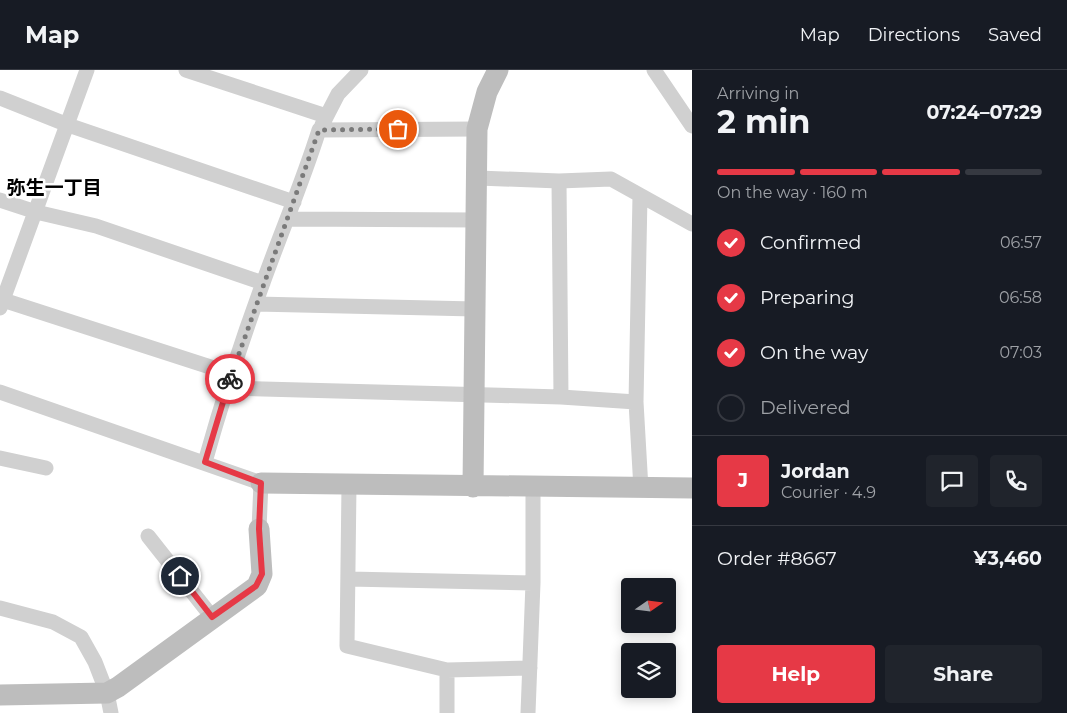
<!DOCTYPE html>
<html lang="en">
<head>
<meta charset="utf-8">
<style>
	:root { --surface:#171b24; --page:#20242c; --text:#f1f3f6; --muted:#9ea1a6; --line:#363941; --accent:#e63946 }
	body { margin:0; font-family:Montserrat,"Noto Sans JP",sans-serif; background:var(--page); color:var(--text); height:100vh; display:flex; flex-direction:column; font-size:19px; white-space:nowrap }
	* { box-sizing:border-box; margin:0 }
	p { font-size:16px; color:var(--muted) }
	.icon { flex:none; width:28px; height:28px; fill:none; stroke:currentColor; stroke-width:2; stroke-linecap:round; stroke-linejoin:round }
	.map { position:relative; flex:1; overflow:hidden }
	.side { display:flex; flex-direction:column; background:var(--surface); width:375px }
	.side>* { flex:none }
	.needle { width:32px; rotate:76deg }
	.controls { position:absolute; left:621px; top:508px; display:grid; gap:10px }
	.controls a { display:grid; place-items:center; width:55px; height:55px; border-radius:5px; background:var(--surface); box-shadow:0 2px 12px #0003; font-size:25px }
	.pin { position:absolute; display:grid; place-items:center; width:42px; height:42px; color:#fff; margin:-21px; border:2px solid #fff; border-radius:50%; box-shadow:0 1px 5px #0007 }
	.courier { position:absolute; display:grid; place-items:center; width:50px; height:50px; margin:-25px; border:4px solid #e63946; border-radius:50%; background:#fff; color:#222; box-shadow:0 1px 6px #0007 }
	.summary em { font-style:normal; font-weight:700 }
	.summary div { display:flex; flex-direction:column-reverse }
	.summary { display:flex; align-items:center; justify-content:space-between; height:85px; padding:0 25px }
	h1 { font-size:32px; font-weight:700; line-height:38px }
	.bar { display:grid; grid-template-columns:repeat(4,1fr); gap:8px 5px; align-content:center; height:60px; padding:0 25px }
	.bar i { height:6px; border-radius:4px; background:var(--line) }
	.bar .on { background:var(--accent) }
	.bar p { grid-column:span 4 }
	.line { display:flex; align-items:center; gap:12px; padding:0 25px; border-top:1px solid var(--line) }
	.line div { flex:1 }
	.round { display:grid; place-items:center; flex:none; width:52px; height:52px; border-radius:5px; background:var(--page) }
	ol { padding:0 25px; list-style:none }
	li { display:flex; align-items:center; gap:15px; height:55px }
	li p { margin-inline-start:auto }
	li .icon { padding:5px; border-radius:50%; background:var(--accent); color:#fff; stroke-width:4 }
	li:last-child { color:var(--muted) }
	li i { width:28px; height:28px; border:2px solid var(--line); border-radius:50% }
	.action { display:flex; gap:10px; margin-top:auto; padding:10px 25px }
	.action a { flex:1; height:58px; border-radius:5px; background:var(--accent); color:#fff; font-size:20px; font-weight:700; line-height:58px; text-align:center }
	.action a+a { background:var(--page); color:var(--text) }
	header { display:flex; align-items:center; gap:30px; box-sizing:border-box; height:70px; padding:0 25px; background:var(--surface); border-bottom:1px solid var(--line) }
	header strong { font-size:24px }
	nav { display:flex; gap:28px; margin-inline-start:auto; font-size:18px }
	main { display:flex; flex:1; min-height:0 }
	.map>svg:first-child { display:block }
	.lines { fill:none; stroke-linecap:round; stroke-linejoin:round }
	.street { stroke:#d0d0d0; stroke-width:15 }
	.secondary { stroke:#bdbdbd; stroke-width:21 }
	.done { stroke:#7a7a7a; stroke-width:5; stroke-dasharray:0 9 }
	.route { stroke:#e63946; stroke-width:6 }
	.labels { text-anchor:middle; stroke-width:5; stroke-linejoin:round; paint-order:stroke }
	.neighbourhood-label { font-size:19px; font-weight:bold; fill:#000; stroke:#fff }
</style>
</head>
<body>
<header>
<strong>Map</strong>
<nav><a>Map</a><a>Directions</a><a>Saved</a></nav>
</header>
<main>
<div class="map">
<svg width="692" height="643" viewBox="0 0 692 643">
	<rect width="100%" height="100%" fill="#fff"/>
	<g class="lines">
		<!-- street -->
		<path class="street" d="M186,0l140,46
			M654,0l38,56
			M0,28l68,27 226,77
			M322,55l16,-31 23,-24
			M478,108l81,3 52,-2 81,45
			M559,111l2,216 75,5 4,-206
			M0,130l36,12 60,14 167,57
			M287,149l190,1
			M3,230l229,74
			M256,234l219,5
			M0,238l87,-238
			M227,318l334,9
			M0,322l261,91 -2,46
			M636,332l5,87
			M0,388l46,10
			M205,392c17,-61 37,-122 59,-182 18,-50 39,-99 55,-150l158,-1
			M349,415l-2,161 100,24v43
			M148,466l64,81
			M349,509l184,4
			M0,538l53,14 28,15 14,25 12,31 4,20
			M447,600l83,-2
			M528,643l5,-130v-96"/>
		<!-- secondary -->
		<path class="secondary" d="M261,413l431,5
			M473,417l4,-358 10,-37 11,-22
			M0,625l107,-2 11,-6 139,-101 5,-12 -3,-45"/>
	</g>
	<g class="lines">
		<!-- done -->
		<path class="done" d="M230,309l89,-249 79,-1"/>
		<!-- route -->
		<path class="route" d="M180,506l32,41 44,-31 6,-12 -3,-45 2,-46 -56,-21 25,-83"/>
	</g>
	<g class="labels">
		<!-- neighbourhood labels -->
		<g class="neighbourhood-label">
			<text x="54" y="124">弥生一丁目</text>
		</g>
	</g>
</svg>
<div class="controls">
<a><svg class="needle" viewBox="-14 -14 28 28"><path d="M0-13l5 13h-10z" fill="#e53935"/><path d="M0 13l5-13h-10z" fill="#9ea1a6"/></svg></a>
<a><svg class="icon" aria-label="layers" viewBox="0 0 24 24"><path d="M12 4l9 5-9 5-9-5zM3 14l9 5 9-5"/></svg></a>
</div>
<div class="pin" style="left:398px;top:59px;background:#ea580c"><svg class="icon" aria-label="bag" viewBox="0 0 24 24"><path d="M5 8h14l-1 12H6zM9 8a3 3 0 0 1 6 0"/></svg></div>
<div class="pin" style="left:180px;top:506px;background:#1f2937"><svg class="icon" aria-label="home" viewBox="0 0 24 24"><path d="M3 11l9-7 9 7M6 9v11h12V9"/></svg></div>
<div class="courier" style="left:230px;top:309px"><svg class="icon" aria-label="bike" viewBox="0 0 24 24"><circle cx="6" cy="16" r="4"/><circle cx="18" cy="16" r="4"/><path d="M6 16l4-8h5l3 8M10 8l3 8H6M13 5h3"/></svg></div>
</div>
<section class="side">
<div class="summary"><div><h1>2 min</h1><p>Arriving in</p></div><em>07:24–07:29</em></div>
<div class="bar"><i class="on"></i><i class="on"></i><i class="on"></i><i></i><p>On the way · 160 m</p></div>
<ol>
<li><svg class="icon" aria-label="check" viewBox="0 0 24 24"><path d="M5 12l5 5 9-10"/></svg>Confirmed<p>06:57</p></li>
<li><svg class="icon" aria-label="check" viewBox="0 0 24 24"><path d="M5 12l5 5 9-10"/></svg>Preparing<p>06:58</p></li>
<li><svg class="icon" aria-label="check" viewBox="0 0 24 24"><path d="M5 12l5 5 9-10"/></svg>On the way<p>07:03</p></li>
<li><i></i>Delivered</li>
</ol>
<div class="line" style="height:90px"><b class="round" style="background:var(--accent);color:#fff">J</b><div><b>Jordan</b><p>Courier · 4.9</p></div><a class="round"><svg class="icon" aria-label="chat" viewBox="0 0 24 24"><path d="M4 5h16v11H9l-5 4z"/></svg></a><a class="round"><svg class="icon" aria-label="phone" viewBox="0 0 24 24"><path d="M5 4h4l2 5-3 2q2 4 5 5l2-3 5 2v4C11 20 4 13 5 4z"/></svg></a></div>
<div class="line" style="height:65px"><div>Order #8667</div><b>¥3,460</b></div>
<div class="action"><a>Help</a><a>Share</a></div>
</section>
</main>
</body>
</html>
